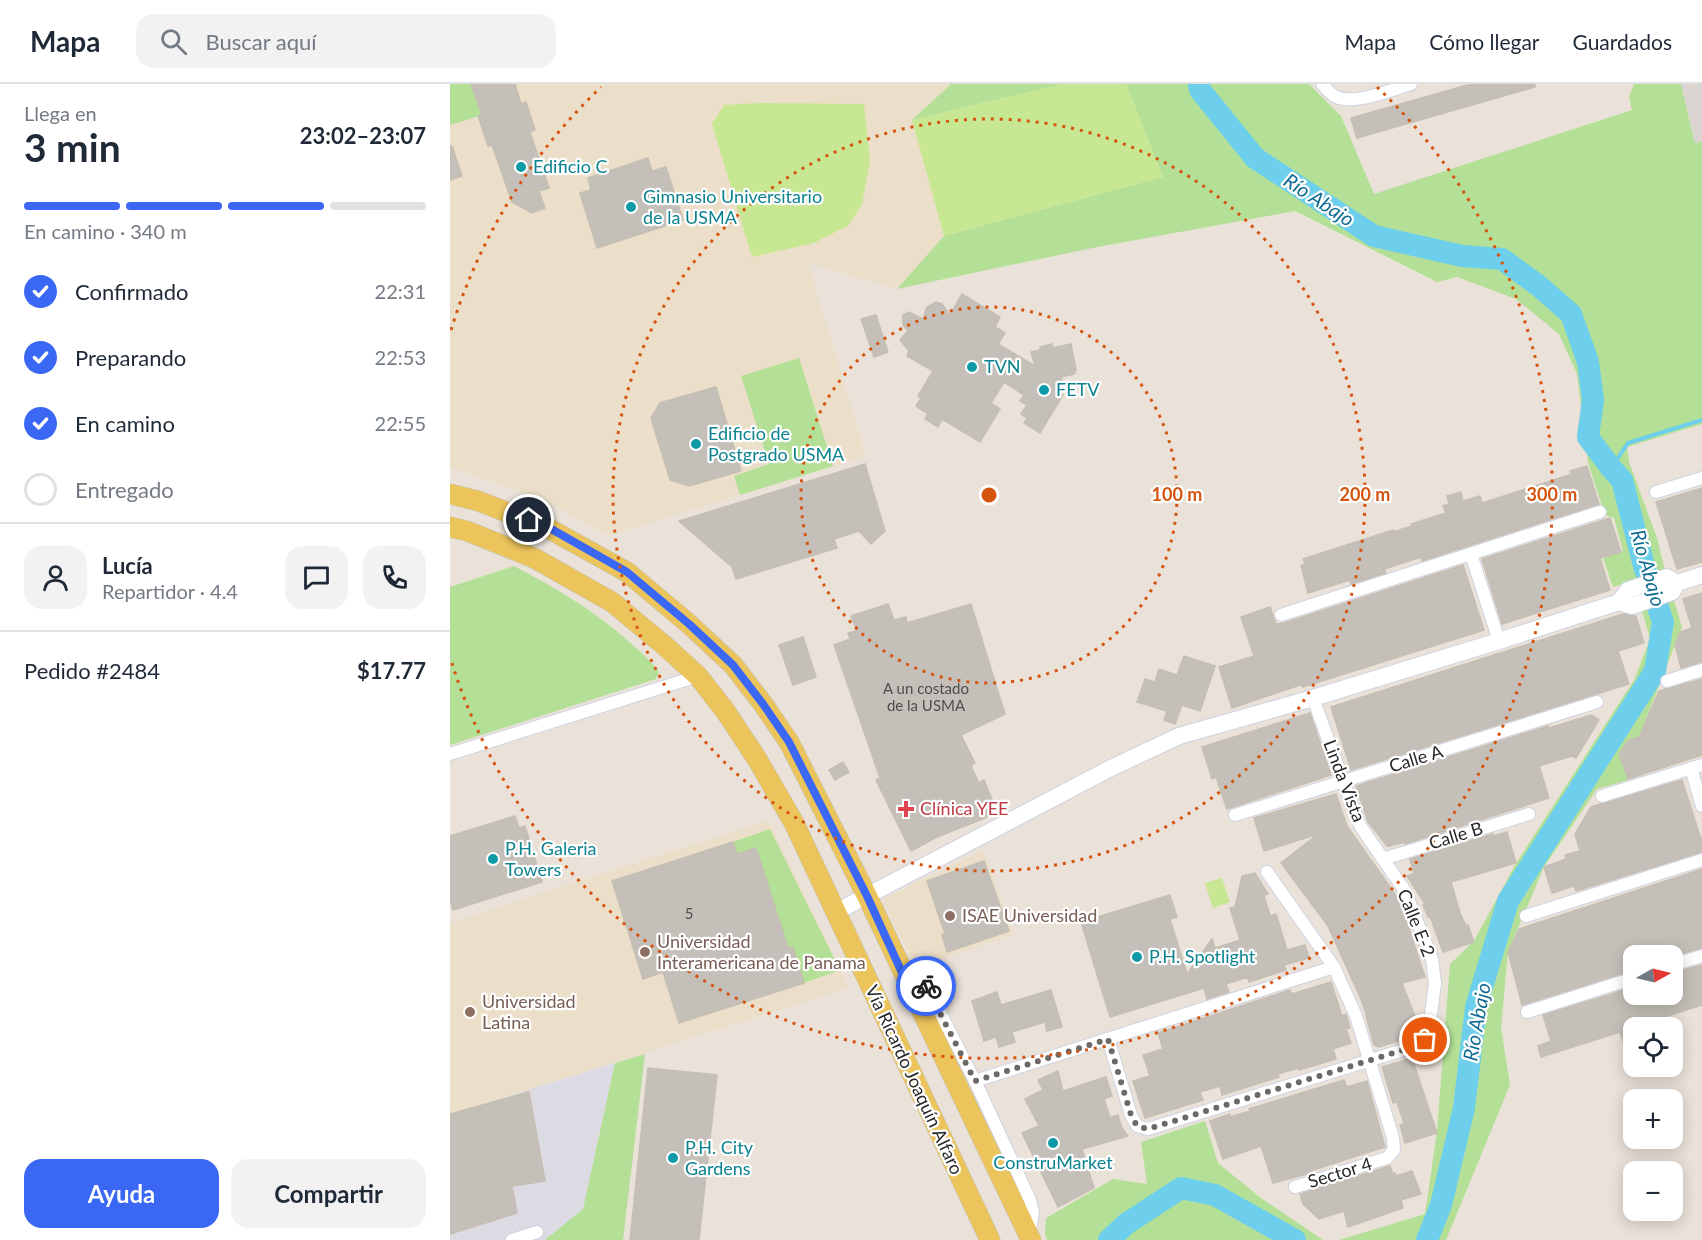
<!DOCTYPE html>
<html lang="es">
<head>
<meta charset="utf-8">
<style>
	:root { --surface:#fff; --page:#f2f2f3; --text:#1f2937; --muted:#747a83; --line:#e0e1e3; --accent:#3b67f5 }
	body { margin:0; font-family:Lato,sans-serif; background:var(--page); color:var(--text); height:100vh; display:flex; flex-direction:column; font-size:22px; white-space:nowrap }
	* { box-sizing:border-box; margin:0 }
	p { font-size:20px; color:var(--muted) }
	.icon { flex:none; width:33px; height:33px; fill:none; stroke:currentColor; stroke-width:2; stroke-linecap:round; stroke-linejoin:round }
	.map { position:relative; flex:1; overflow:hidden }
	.drawer { display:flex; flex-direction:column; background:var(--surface); width:450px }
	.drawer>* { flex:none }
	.needle { width:39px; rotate:82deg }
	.buttons { position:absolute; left:1173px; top:861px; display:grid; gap:12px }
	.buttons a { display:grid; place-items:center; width:60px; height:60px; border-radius:12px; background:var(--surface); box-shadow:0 3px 15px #0003; font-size:30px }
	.pin { position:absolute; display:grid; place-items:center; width:51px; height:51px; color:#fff; margin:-26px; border:3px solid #fff; border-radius:50%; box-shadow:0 2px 6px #0007 }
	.courier { position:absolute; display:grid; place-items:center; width:60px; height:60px; margin:-30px; border:4px solid #3b67f5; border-radius:50%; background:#fff; color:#222; box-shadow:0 2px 8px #0007 }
	.overview em { font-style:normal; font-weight:700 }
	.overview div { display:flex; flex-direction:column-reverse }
	.overview { display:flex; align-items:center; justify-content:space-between; height:102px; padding:0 24px }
	h1 { font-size:39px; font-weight:700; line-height:45px }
	.bar { display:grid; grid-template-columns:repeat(4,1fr); gap:9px 6px; align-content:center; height:72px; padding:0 24px }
	.bar i { height:8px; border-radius:4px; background:var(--line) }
	.bar .on { background:var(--accent) }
	.bar p { grid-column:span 4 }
	.line { display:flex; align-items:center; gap:15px; padding:0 24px; border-top:2px solid var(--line) }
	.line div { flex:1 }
	.round { display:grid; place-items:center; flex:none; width:63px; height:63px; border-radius:18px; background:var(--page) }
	ol { padding:0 24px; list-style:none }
	li { display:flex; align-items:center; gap:18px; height:66px }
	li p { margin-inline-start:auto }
	li .icon { padding:6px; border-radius:50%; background:var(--accent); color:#fff; stroke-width:4 }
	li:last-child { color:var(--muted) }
	li i { width:33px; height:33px; border:3px solid var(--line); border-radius:50% }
	.cta { display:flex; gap:12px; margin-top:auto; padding:12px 24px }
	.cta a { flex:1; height:69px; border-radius:18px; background:var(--accent); color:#fff; font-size:24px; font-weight:700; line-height:69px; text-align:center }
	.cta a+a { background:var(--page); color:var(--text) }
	header { display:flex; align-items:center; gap:36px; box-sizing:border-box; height:84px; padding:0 30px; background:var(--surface); border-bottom:2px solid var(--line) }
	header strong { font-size:28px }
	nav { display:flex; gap:33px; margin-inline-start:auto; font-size:21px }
	.search { width:420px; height:54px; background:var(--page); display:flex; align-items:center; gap:15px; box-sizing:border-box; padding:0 21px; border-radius:18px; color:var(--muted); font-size:22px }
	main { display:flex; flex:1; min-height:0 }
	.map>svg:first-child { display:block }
	.industrial { fill:#dcdae2 }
	.education { fill:#ecdfc9 }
	.green { fill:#b3e096 }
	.pitch { fill:#c7e792 }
	.plaza { fill:#dad5d0 }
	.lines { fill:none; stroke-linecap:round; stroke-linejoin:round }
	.stream { stroke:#6dcfeb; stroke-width:4 }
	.river { stroke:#6dcfeb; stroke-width:22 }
	.building { fill:#c5bfb9; stroke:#c5beb3; stroke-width:1.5 }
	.minor-casing { stroke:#cfd3e1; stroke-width:14 }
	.tertiary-casing { stroke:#cfd3e1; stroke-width:18 }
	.primary-casing { stroke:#c3c3c3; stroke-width:21 }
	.minor { stroke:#fff; stroke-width:12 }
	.tertiary { stroke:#fff; stroke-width:16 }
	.primary { stroke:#ecc45c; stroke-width:20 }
	.done { stroke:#6c6966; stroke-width:6; stroke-dasharray:0 10.8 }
	.route { stroke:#3b67f5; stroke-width:8 }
	.ring { fill:none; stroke:#d5540f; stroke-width:3; stroke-dasharray:3 6 }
	.culture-dot { fill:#0f9aa8; stroke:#fff; stroke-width:2 }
	.health-dot { fill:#e0444e; stroke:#fff; stroke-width:2 }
	.education-dot { fill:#8d6e63; stroke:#fff; stroke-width:2 }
	.labels { text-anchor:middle; stroke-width:4.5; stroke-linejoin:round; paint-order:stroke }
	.number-label { font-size:15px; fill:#4f4e4c }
	.culture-label { font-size:18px; fill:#0d838f; stroke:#fff; text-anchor:start }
	.street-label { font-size:18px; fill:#282828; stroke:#fff }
	.health-label { font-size:18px; fill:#be3a42; stroke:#fff; text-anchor:start }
	.education-label { font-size:18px; fill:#785e54; stroke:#fff; text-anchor:start }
	.water-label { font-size:20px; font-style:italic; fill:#106c93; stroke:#fff }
	.centre { fill:#d5540f; stroke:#fff; stroke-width:3 }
	.ring-label { font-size:18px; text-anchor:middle; font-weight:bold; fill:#d5540f; stroke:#fff; stroke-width:4.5; stroke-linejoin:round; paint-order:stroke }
</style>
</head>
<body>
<header>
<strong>Mapa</strong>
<div class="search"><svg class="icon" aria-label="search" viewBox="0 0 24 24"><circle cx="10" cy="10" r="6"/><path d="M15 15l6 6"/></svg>Buscar aquí</div>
<nav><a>Mapa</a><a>Cómo llegar</a><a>Guardados</a></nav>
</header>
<main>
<section class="drawer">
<div class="overview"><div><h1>3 min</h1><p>Llega en</p></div><em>23:02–23:07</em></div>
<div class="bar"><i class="on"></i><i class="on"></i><i class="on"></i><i></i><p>En camino · 340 m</p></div>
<ol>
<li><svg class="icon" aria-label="check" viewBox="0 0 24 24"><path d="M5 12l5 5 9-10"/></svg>Confirmado<p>22:31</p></li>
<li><svg class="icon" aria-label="check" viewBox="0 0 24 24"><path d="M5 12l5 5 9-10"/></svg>Preparando<p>22:53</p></li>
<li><svg class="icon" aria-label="check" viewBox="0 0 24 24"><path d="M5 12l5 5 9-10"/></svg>En camino<p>22:55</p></li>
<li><i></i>Entregado</li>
</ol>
<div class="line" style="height:108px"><a class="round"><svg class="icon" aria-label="person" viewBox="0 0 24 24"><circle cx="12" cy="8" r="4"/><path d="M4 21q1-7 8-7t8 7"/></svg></a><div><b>Lucía</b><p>Repartidor · 4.4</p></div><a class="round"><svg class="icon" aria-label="chat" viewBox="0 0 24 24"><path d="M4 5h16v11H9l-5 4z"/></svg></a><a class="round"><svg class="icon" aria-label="phone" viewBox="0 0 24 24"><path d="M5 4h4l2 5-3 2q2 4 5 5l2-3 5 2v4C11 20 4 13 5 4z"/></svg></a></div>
<div class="line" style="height:78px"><div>Pedido #2484</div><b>$17.77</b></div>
<div class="cta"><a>Ayuda</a><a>Compartir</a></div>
</section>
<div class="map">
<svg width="1252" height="1156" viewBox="0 0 1252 1156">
	<rect width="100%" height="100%" fill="#eae2d9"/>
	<!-- industrial -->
	<path class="industrial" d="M165,979l-32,146 -38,31h-95v-126z"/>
	<!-- education -->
	<path class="education" d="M0,0h738l107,127 -198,36 -200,42 -89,-26 58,193 -258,80 -61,-35 -97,-34z
		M319,736l80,168 -399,126v-191z
		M533,766l31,84 -98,34 -33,-69z"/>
	<!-- green -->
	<path class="green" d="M0,0h21l11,31 -32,10z
		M501,0h111l-150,36z
		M676,0h183l32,32 33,78 258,-84 -3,-13 5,-13h47l14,59 7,-2v283l-75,23 2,15 28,76 8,33 -52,16 -10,-29 20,-7 -9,-33 -9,-3 -17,-52 -11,-89 -18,-40 -43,-35 -59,-22 -20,5 -142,-71 -198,36 -200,42 47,-53 219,-59z
		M349,274l34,108 -93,29 -6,-19 35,-12 -28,-88z
		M64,482c40,21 78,43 112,73 12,11 24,20 33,33l-3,7 -206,66v-158z
		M1223,513l9,30 -43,110 -10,3 -9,14 8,26 -31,9 -53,78 -36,85 -7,75 9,58 -64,155h-107l86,-26 12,-83 13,-167 24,-23 41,-76 119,-185 16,-41 -9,-32z
		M320,745l70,141 -36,13 -11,-36 -5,1 -32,-100 -19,6 -4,-12z
		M195,970l-22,186h-78l38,-31 32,-146z
		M755,1037l13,42 43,35 62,42h-276l-2,-6 1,-16 67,-39 34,5 -6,-42z"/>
	<!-- pitch -->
	<path class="pitch" d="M612,0h64l37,93 -219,59 -32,-116z
		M308,19l106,1 6,57 -8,43 -13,21 -35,18 -62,14 -40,-133 12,-19z
		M772,794l8,24 -17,6 -8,-25z"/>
	<!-- plaza -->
	<path class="plaza" d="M1231,0h21v57l-7,2z"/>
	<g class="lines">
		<!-- stream -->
		<path class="stream" d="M1161,384l17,-25 74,-23"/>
		<!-- river -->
		<path class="river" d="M749,0l1,6 55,68 119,78 88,20 40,3 37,27 32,28 17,48 5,38 -5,37 23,31 11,12 22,86 19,56 -8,49 -147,230 -32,106 -12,101 -23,97 -14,35
			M659,1156l17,-16 55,-36 34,7 80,45"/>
	</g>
	<!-- building -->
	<path class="building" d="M21,0h44l6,20 5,-2 9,28 -5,2 19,56 -10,3 6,17 -13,5 -20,-11 -20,-57 -4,1 -10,-30 4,-1z
		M1021,0h64v3l-178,51 -6,-20z
		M0,62h2l10,30 -12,4z
		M198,74l4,13 14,-4 17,53 -86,28 -17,-55 11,-3 -3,-12z
		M512,210l38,23 -5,10 10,6 -7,11 37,22 -4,-14 9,-2v-3l12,-3 1,4 18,-4 5,26 -2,4 -13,3 2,8 -4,7 4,3 -23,38 -16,-10 3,-5 -6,-4 6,-9 -7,-4 4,-6 -20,-13 -13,21 9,6 -20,33 -38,-23 -4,8 -13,-8 3,-5 -12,-8 5,-8 -3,-2 15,-25 -26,-15 2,-5 -9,-11 8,-9 -5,-6v-10l6,-3 14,7 4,-12 9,-5 6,2 8,11z
		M426,231l12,37 -14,5 -13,-38z
		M266,303l25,84 -52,15 -19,-6 -19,-62 9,-15z
		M415,380l20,67 -14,13 -12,-13 -25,8 3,9 -101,31 -4,-12 -53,-46z
		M1137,382l12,38 -177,57 -1,-4 -18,6 -19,6 2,4 -35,11 -1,-4 -42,13 -7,-27 4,-2 -2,-5 90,-29v2l19,-6 -1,-2 35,-11 -3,-7 6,-2 -2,-8 14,-4 2,9 17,-5 2,7 90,-29 -2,-3z
		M1252,404v74l-25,7 -21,-67z
		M1160,434l11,34 -21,6 10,32 -108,34 -20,-65z
		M1013,481l21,65 -181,57v-3l-71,24 -13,-41 35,-11 -13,-39 29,-10 6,17 8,-1z
		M1252,509v69l-21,6 -6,-23 5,-13 12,-4 -9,-29z
		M438,520l6,16 12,-3 1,6 64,-19 34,110 -44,21 14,28 -4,3 8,17 5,-3 12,29 -11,9 -48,19 -26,14 -35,-71 4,-2 -46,-133 16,-6 -2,-6 9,-2 -6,-15z
		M1173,530l13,2 8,27 -26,8 11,33 -278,86 -20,-63z
		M353,553l13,40 -23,8 -14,-40z
		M734,572l31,10 -15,45 -18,-6 -7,19 -11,-4 3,-9 -30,-9 8,-23 10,3 4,-13 18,6z
		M1252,595v76l-74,24 -9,-25 10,-14 10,-3 20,-46z
		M860,629l21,62 -104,34 -11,-32 -4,2 -10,-32z
		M1141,631l8,5 -23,38 -4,-2 -33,10 10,32 -144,46v-2l-15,4h-3l-19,-24 -12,-36 192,-60 1,2z
		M393,678l6,10 -14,8 -6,-10z
		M1232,696l20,62v10l-126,39 -2,-5 -22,7 -8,-26 22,-8 -1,-4 15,-4 -5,-17 16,-27z
		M886,710l11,32 53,75 25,76 -23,6 18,46 -2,6 -39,12 -5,-2 -8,-29h1l-7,-19 -32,-71 -47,-63 37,-29 -54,17 -10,-33z
		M65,732l4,12 6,-2 17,56 -89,28 -3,-10v-64z
		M1057,748l9,31 -65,19 9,31 6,13 2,-1 6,17 -31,10 -13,-36 -2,1 -5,-12 2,-1 -18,-28 7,-2 -4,-15 83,-25 1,2z
		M283,758l4,12 19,-6 32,100 5,-1 11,36 -125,40 -16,-51 -20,7 -31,-98z
		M534,777l25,70 -62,21 -5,-17 3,-1 -18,-53z
		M1252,785v79l-30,8h-38v14l-112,35 -14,-53 11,-23z
		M805,789l13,21 -4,1 6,21 6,-2 11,36 18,-5 4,13 -25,7 2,5 -37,12 -1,-5 -22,7 3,8 -22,7 -3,-11 -94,29 -29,-95 89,-27 7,22 -7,2 17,55 25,-35 3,9 25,-8 -10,-32 5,-1 7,-31z
		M1252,881v40l-68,22v17l-9,3 -5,-15 -79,25 -3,-11 13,-5 -8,-26 91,-28v7h38v-21z
		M881,898l11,34 4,-2 4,14 -4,1 5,14 -18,6 3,10 -37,11 -1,-2 -20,6 1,3 -57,18 -2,-9 -20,6 3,8 -58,18 -12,-37 17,-5 -7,-21 20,-6 -5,-16 132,-43 2,4z
		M601,906l11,37 -15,4 -2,-9 -33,10 3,10 -16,5 -3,-10 -12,4 -12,-40 25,-9 4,13z
		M962,974l25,75 -32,10 -5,-18 4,-2 -7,-21 -4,1 -11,-36z
		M198,984l69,7 -18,165h-69z
		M608,987l5,20 43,-14 6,19 -8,3 6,19 8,-3 4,13 6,8 -46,13 12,39 -36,19 -36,-74 17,-7 -14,-27 18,-9 -5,-10z
		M894,996l3,7 20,-6 18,66 -75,24 1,2 -38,10 -12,-37 -38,13 -13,-38 20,-7v3l20,-6 -1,-2z
		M79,1008l16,89 -33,5 5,27 -67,21v-120z
		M940,1082l3,8 2,-1 1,3 16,-5 9,23 -20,6 2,8 -55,19 -4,-16 -25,8 -16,-15 -3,-10z"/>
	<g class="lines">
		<!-- minor casing -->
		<g class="minor-casing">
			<path id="minor" d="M872,0c4,4 8,10 14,13 20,8 54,-7 75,-13
				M1206,408l46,-14
				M1021,470l28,87
				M831,531l319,-103
				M1217,597l35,-11
				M0,670l248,-78
				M1241,684l11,38
				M1152,712l100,-31
				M785,731l362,-113
				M933,775l146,-45
				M817,788l67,95 22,49 37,122 1,12 -7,8 -92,29
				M1076,832l176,-56
				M1222,881l30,-9
				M454,893c12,0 17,3 24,12l47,92 55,119 3,13 -4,22
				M1077,928l107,-34
				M658,955l23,76 6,11 11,3 268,-83 9,-6 4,-10 6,-47 -3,-24 -27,-68 -44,-64 -8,-19 -40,-110
				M525,997l359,-114
				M62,1156l25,-8"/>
		</g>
		<!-- tertiary casing -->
		<g class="tertiary-casing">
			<path id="tertiary" d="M1169,518l9,-12 39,-13 10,6 25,-8
				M384,829l277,-145 68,-32 134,-38 186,-57 120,-39 13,4 40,-14 5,-9"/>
		</g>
		<!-- primary casing -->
		<g class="primary-casing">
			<path id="primary" d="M0,410l28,7 68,26 81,45 62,52 44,41 30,39 26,38 78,154 164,344
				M0,443l17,4 67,27 78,44 53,44 33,30 28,36 31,47 37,64 196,417"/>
		</g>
		<!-- minor -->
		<use href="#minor" class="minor"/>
		<!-- tertiary -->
		<use href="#tertiary" class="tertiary"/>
		<!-- primary -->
		<use href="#primary" class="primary"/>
	</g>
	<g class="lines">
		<!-- done -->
		<path class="done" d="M476,902l49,95 133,-42 23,76 6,11 11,3 268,-83 9,-6"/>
		<!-- route -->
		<path class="route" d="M79,436l17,6 81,46 62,52 44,41 30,39 26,38 78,154 37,81c10,0 16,2 22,9"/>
	</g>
	<!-- distance rings -->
	<g class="ring">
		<circle cx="539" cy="411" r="188"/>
		<circle cx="539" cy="411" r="376"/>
		<path d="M1 246A563 563 0 0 1 151 3M927 3A563 563 0 1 1 1 576"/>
	</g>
	<!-- markers -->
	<g class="culture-dot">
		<circle cx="71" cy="83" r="6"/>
		<circle cx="181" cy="123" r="6"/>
		<circle cx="522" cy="283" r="6"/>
		<circle cx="594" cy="306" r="6"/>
		<circle cx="246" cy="360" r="6"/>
		<circle cx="43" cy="775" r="6"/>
		<circle cx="687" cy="873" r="6"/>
		<circle cx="603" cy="1059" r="6"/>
		<circle cx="223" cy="1074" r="6"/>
	</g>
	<path class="health-dot" d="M453 716h6v6h6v6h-6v6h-6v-6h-6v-6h6z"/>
	<g class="education-dot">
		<circle cx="500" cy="832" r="6"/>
		<circle cx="195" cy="868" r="6"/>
		<circle cx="20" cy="928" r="6"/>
	</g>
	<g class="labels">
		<!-- number labels -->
		<g class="number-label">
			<text x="476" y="610">A un costado<tspan x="476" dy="17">de la USMA</tspan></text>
			<text x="239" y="835">5</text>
		</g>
		<!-- culture labels -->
		<g class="culture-label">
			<text x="83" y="89">Edificio C</text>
			<text x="193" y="119">Gimnasio Universitario<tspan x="193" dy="21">de la USMA</tspan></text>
			<text x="534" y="289">TVN</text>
			<text x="606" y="312">FETV</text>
			<text x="258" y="356">Edificio de<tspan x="258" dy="21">Postgrado USMA</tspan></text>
			<text x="55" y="771">P.H. Galeria<tspan x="55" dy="21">Towers</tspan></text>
			<text x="699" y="879">P.H. Spotlight</text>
			<text x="235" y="1070">P.H. City<tspan x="235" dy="21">Gardens</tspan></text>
			<text x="603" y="1085" text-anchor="middle">ConstruMarket</text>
		</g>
		<!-- street labels -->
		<g class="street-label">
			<text transform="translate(966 675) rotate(-17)" y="6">Calle A</text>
			<text transform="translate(894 697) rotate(69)" y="6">Linda Vista</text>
			<text transform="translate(1006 752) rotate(-17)" y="6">Calle B</text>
			<text transform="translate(966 839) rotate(68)" y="6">Calle E-2</text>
			<text transform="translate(464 996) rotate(65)" y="6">Vía Ricardo Joaquín Alfaro</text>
			<text transform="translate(890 1089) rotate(-17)" y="6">Sector 4</text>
		</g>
		<!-- health labels -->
		<g class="health-label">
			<text x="470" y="731">Clínica YEE</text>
		</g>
		<!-- education labels -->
		<g class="education-label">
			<text x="512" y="838">ISAE Universidad</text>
			<text x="207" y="864">Universidad<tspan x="207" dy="21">Interamericana de Panama</tspan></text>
			<text x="32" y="924">Universidad<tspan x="32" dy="21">Latina</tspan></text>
		</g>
		<!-- water labels -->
		<g class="water-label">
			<text transform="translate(869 116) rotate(33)" y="7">Río Abajo</text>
			<text transform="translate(1198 484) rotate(74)" y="7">Río Abajo</text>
			<text transform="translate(1027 938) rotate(-80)" y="7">Río Abajo</text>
		</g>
	</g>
	<circle cx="539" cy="411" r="9" class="centre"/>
	<g class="ring-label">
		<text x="727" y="417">100 m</text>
		<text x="915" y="417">200 m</text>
		<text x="1102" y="417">300 m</text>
	</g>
</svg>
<div class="buttons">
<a><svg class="needle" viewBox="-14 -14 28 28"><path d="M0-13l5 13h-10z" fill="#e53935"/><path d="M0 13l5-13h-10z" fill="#747a83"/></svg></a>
<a><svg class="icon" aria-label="locate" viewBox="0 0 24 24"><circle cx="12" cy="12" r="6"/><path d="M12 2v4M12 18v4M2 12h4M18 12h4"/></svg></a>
<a>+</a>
<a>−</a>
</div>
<div class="pin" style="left:975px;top:956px;background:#ea580c"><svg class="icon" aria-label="bag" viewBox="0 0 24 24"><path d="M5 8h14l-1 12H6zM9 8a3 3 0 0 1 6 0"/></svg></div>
<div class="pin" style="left:79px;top:436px;background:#1f2937"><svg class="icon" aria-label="home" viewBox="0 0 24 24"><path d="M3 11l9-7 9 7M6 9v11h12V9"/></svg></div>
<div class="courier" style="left:476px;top:902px"><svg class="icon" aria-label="bike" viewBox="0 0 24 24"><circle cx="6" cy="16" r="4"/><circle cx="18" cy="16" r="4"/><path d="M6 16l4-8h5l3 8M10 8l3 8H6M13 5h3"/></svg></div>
</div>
</main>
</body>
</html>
